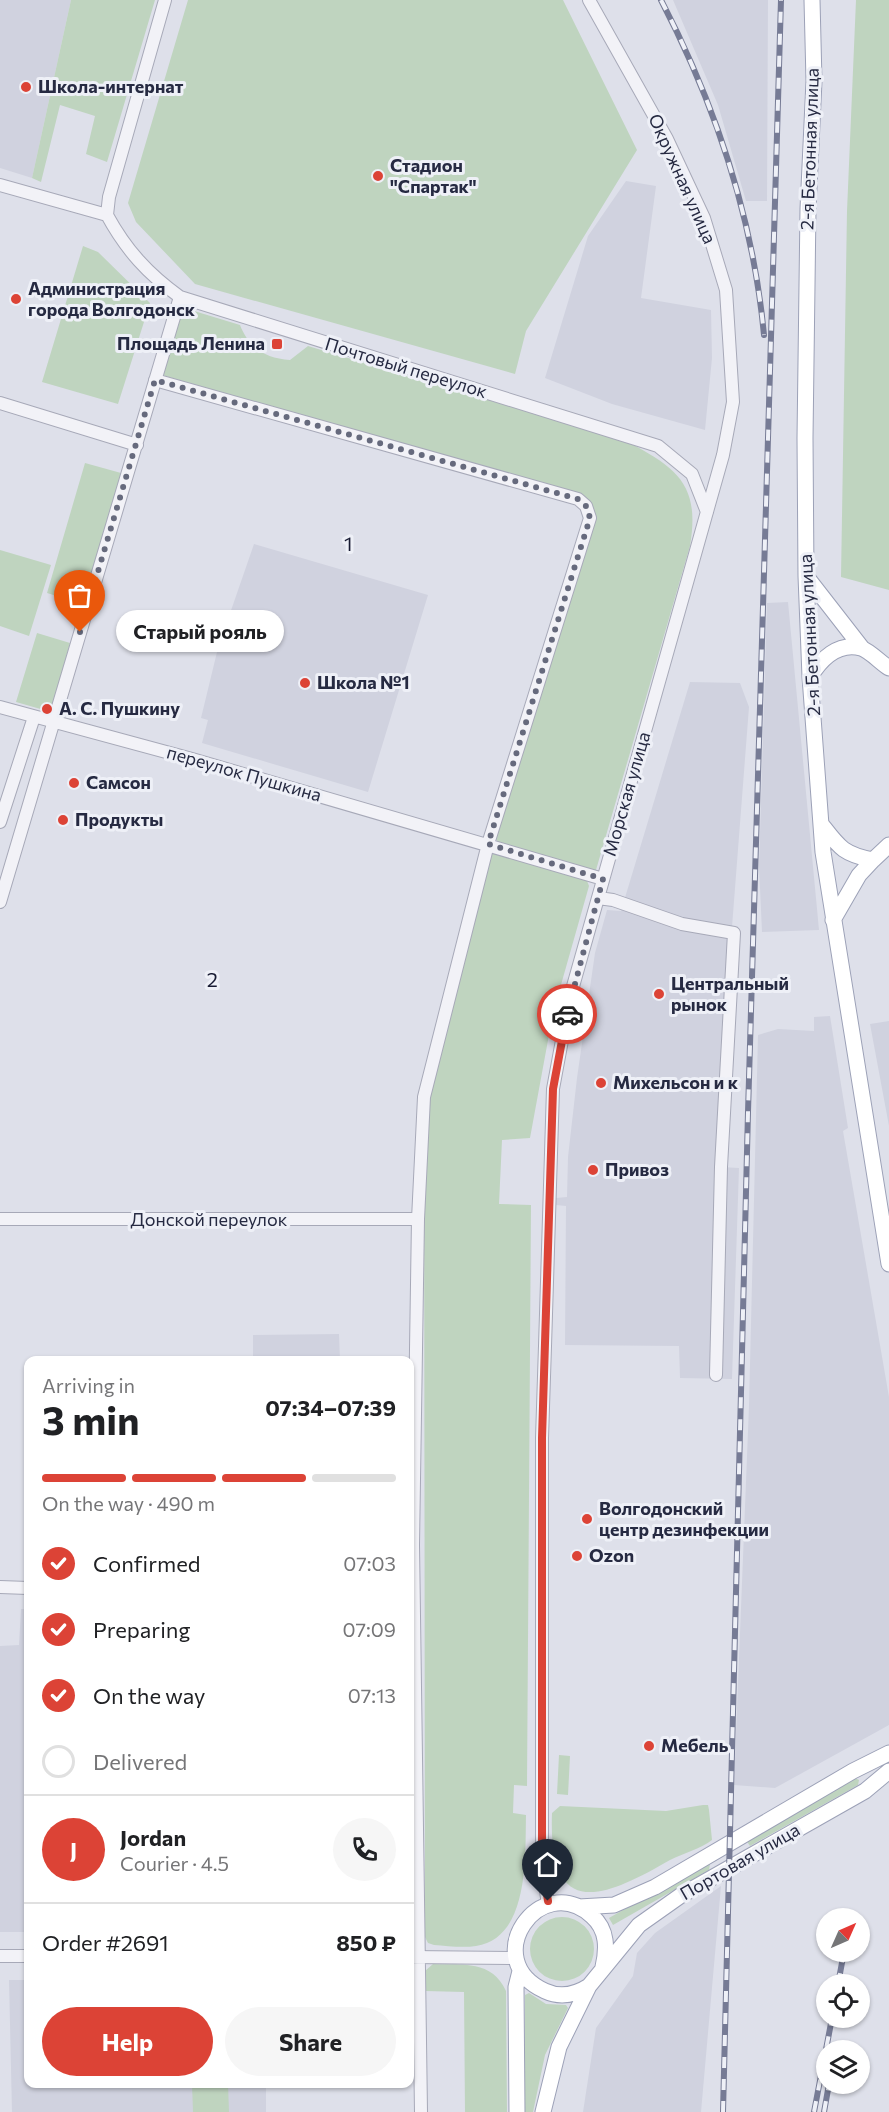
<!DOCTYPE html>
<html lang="en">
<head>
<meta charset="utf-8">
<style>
	:root { --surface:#fff; --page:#f6f6f6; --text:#202124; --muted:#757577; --line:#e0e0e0; --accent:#dc4336 }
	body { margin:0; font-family:Commissioner,sans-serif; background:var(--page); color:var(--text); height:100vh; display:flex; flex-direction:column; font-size:22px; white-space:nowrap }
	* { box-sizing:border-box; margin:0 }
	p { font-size:20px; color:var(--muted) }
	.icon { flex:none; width:33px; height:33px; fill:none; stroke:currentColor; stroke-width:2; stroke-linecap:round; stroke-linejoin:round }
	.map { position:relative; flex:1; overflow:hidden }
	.details { position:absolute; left:24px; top:1356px; width:390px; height:732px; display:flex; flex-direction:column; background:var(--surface); border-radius:12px; box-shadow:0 2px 4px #0004 }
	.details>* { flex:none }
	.needle { width:39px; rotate:45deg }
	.controls { position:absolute; left:816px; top:1908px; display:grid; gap:12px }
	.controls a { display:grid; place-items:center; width:54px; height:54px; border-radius:50%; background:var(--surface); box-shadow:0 2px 4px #0004; font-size:30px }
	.pin { position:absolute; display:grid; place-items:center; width:51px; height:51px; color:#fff; margin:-62px -26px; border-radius:50% 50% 50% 0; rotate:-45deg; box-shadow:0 0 6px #0007 }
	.pin .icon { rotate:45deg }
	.courier { position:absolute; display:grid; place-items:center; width:60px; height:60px; margin:-30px; border:4px solid #dc4336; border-radius:50%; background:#fff; color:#222; box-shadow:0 2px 8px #0007 }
	.bubble { position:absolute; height:42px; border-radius:21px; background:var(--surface); box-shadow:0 2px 4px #0004; font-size:20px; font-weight:700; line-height:42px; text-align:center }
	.headline em { font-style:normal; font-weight:700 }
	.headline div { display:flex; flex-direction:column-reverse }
	.headline { display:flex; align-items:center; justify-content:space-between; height:102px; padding:0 18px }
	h1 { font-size:39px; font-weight:700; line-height:45px }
	.bar { display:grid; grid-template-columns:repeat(4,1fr); gap:9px 6px; align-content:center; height:72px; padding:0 18px }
	.bar i { height:8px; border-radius:4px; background:var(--line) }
	.bar .on { background:var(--accent) }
	.bar p { grid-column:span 4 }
	.line { display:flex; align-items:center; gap:15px; padding:0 18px; border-top:2px solid var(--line) }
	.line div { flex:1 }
	.round { display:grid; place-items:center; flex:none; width:63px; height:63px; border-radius:32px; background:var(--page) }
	ol { padding:0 18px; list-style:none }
	li { display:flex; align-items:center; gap:18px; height:66px }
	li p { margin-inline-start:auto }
	li .icon { padding:6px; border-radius:50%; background:var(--accent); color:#fff; stroke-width:4 }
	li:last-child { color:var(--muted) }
	li i { width:33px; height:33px; border:3px solid var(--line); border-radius:50% }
	.action { display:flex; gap:12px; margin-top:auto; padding:12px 18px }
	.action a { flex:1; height:69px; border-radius:36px; background:var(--accent); color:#fff; font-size:24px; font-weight:700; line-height:69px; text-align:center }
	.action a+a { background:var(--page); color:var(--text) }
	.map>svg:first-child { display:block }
	.built { fill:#d0d2df }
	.green { fill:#bfd4bf }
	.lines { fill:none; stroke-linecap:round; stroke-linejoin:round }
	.minor-casing { stroke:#a7a9b8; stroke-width:14 }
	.major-casing { stroke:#9ca1b7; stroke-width:17 }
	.minor { stroke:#f2f2f7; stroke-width:12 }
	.major { stroke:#fff; stroke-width:15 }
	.rail-casing { stroke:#767b95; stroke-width:6 }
	.rail { stroke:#eef0f7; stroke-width:4; stroke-dasharray:11; stroke-linecap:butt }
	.done { stroke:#666a7d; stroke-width:6; stroke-dasharray:0 10.8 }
	.route { stroke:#dc4336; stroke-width:8 }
	.poi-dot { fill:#dc4336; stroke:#eef0f7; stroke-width:2 }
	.labels { text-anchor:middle; stroke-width:6; stroke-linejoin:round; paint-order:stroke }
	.poi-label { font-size:18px; font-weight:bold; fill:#262a42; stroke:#eef0f7; text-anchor:start }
	.street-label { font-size:18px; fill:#262a42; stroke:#eef0f7 }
	.neighbourhood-label { font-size:20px; letter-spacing:1.5px; fill:#181b33; stroke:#eef0f7 }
</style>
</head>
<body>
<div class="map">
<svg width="889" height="2112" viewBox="0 0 889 2112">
	<rect width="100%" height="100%" fill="#dee0ea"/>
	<!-- built -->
	<path class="built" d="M0,0h71l-39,178 -32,-10z
		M673,0h95l-1,201h-21l-28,-96z
		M626,181l30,5 -15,112 70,12 1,48 -7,72 -93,-26 -67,-26 43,-142z
		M254,544l174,51 -60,197 -166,-49 6,-23 -7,-2 17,-70z
		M788,602l31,328 -57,2 -3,-66 8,-263z
		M690,682l50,1 9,24 -17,220 -11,240 18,1 -7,211 -52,-1 -1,-32 -114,-1 1,-139 -10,-1v-7l11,-1 1,-40 9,-79 18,-125 12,-43 14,1z
		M830,1016l18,112 -5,3 46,266v328l-114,63 -41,-3 15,-379 9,-371 20,-6 36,2v-14z
		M889,1021v105l-19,-102z
		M339,1334l1,26h-87v-25z
		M21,1609h7v323h-28v-286l19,-1z
		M721,1886l-20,226h-118l13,-84 37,-52 4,-23 18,-20z
		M9,1980h19v104h238v28h-254z"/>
	<!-- green -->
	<path class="green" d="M71,0h84l-48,162 -21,-8 9,-38 -35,-11 -19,77 -9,-4z
		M188,0h375l74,150 -111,181 -11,43 -320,-90 -59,-62 -8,-19z
		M856,0h33v590l-48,-13 6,-366z
		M83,246l15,6 52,51 -32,101 -76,-22z
		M181,307l59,18c9,23 25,33 50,35l18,-14 320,96c51,27 72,44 62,104l-94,324 -5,1 -93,-29 -3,-4 99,-318 -2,-16 -11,-8 -419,-121z
		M85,463l36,10 -38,131 -36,-11z
		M0,550l51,15 -22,71 -29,-10z
		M37,633l33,10 -19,69 -35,-10z
		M489,852l97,26 3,8 -36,127 -23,125 -28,2 -3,64 32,1 -4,581 -13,-1 -1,28 13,2c-1,39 4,123 -50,131 -13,2 -29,0 -42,-1l-6,-2 -3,-6 -1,-844z
		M559,1755l11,1 -2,39 -11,-1z
		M855,1778l4,2 -1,5 -108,61 -4,-6z
		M703,1805h5l1,5 3,30c-12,9 -28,13 -42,20 -69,40 -122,60 -118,-47l8,-7 106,5z
		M705,1863l5,1 -1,6 -96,55 -4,-7z
		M530 1949a32 32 0 1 1 64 0a32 32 0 1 1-64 0Z
		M433,1964c30,1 59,-4 73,27l1,121h-42l-1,-120 -39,-1v-20z
		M529,1993l17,11 20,1 2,3 -23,47 -12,57h-8v-117z
		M192,2084h36l1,28h-36z"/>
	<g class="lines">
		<!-- minor casing -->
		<g class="minor-casing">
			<path id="minor" d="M0,185l107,30
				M107,215c19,35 41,59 73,82l478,149 34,28 15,38
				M107,215l2,-18 56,-197
				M155,380l423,119 8,7 4,12 -102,326 -64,253 -6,122 -5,326 8,567
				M0,403l137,42
				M0,707l192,52 411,120
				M0,822l34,-105
				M598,898l15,2 69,24 52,9 -13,234 -5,208
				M0,902l180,-605
				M0,1219h418
				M0,1587l28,1
				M548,1905l-6,-42v-425l3,-92 8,-257 17,-92 153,-542 10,-53 -7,-112 -22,-72 -37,-79 -78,-139
				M0,1956h28
				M410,1957l106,1"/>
		</g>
		<!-- major casing -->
		<g class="major-casing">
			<path id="major" d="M812,0l2,81 -6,128 -3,229 1,138 4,101 13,175 66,412
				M806,576l56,72
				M810,677c11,-18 28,-35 51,-29 9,3 20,15 28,20
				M822,825c17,22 21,29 51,35l16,-15
				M833,920l26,-45 14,-15
				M579,1907l35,-2 41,-18 198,-116 36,-18
				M603,1967c4,-18 5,-37 -11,-51 -52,-47 -115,44 -47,75 15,7 30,4 44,-5l50,-61 41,-29 185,-105 24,-20
				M517,2112l-1,-125 4,-16
				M543,2112l16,-65 30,-61"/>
		</g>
		<!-- minor -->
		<use href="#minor" class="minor"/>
		<!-- major -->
		<use href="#major" class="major"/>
		<!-- rail casing -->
		<g class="rail-casing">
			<path id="rail" d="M661,0c54,104 92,218 103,335
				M838,1984l6,-32
				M723,2112l25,-1000 33,-1112
				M814,2112l18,-94
				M824,2112l5,-28"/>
		</g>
		<!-- rail -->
		<use href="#rail" class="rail"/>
	</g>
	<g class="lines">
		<!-- done -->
		<path class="done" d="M80,632l75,-252 423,119 8,7 4,12 -102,326 115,35 -36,135"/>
		<!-- route -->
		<path class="route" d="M548,1901l-6,-38v-425l11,-349 14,-75"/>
	</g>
	<!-- markers -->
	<g class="poi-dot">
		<circle cx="26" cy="87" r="6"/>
		<circle cx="378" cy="176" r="6"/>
		<circle cx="16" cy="299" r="6"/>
		<rect x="271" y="338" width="12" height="12" rx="3"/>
		<circle cx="305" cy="683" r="6"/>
		<circle cx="47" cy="709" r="6"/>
		<circle cx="74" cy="783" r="6"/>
		<circle cx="63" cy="820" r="6"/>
		<circle cx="659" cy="994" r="6"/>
		<circle cx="601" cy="1083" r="6"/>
		<circle cx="593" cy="1170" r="6"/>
		<circle cx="587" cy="1519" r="6"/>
		<circle cx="577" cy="1556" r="6"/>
		<circle cx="649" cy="1746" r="6"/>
	</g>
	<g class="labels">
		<!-- poi labels -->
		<g class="poi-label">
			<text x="38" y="93">Школа-интернат</text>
			<text x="390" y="172">Стадион<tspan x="390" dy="21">"Спартак"</tspan></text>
			<text x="28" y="295">Администрация<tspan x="28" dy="21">города Волгодонск</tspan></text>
			<text x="265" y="350" text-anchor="end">Площадь Ленина</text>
			<text x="317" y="689">Школа №1</text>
			<text x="59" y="715">А. С. Пушкину</text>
			<text x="86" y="789">Самсон</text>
			<text x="75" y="826">Продукты</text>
			<text x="671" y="990">Центральный<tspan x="671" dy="21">рынок</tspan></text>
			<text x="613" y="1089">Михельсон и к</text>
			<text x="605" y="1176">Привоз</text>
			<text x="599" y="1515">Волгодонский<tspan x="599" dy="21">центр дезинфекции</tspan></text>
			<text x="589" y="1562">Ozon</text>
			<text x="661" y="1752">Мебель</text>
		</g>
		<!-- street labels -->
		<g class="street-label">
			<text transform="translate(810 149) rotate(-88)" y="6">2-я Бетонная улица</text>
			<text transform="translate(682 179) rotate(66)" y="6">Окружная улица</text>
			<text transform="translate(406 368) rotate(17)" y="6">Почтовый переулок</text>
			<text transform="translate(810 635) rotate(-93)" y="6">2-я Бетонная улица</text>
			<text transform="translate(244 774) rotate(16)" y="6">переулок Пушкина</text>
			<text transform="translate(627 794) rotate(-74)" y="6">Морская улица</text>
			<text x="209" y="1226">Донской переулок</text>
			<text transform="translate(740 1862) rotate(-30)" y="6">Портовая улица</text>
		</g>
		<!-- neighbourhood labels -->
		<g class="neighbourhood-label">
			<text x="349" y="551">1</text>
			<text x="213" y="987">2</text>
		</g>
	</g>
</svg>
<div class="controls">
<a><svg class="needle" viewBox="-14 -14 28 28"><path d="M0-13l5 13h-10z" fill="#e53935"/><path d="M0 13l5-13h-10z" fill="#757577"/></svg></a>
<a><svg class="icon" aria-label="locate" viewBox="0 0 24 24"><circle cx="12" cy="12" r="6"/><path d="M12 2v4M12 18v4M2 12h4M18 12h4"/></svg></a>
<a><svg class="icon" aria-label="layers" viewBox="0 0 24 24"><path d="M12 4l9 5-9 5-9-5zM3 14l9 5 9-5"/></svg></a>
</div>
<div class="pin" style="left:80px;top:632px;background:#ea580c"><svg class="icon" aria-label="bag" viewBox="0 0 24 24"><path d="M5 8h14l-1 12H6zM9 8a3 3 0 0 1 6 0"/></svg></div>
<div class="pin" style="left:548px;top:1901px;background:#1f2937"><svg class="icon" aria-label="home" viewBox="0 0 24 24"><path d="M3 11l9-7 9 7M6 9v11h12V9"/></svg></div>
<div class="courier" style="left:567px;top:1014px"><svg class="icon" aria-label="car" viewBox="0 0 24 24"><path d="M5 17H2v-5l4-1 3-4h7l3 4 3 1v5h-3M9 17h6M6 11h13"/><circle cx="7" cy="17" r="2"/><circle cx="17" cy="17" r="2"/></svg></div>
<div class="bubble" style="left:116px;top:610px;width:168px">Старый рояль</div>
<section class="details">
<div class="headline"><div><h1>3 min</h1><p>Arriving in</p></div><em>07:34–07:39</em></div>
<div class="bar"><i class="on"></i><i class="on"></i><i class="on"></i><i></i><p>On the way · 490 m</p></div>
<ol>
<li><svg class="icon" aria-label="check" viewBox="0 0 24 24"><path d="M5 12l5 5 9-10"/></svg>Confirmed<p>07:03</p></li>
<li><svg class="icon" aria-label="check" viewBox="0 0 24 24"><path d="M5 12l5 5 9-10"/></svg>Preparing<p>07:09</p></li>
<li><svg class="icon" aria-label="check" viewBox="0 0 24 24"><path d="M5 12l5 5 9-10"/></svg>On the way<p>07:13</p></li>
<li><i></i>Delivered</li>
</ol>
<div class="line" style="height:108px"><b class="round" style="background:var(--accent);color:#fff">J</b><div><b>Jordan</b><p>Courier · 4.5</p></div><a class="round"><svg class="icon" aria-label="phone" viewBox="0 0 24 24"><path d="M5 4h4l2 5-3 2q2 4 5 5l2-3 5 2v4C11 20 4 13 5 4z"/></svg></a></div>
<div class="line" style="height:78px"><div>Order #2691</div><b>850 ₽</b></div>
<div class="action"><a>Help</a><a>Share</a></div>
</section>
</div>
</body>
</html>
